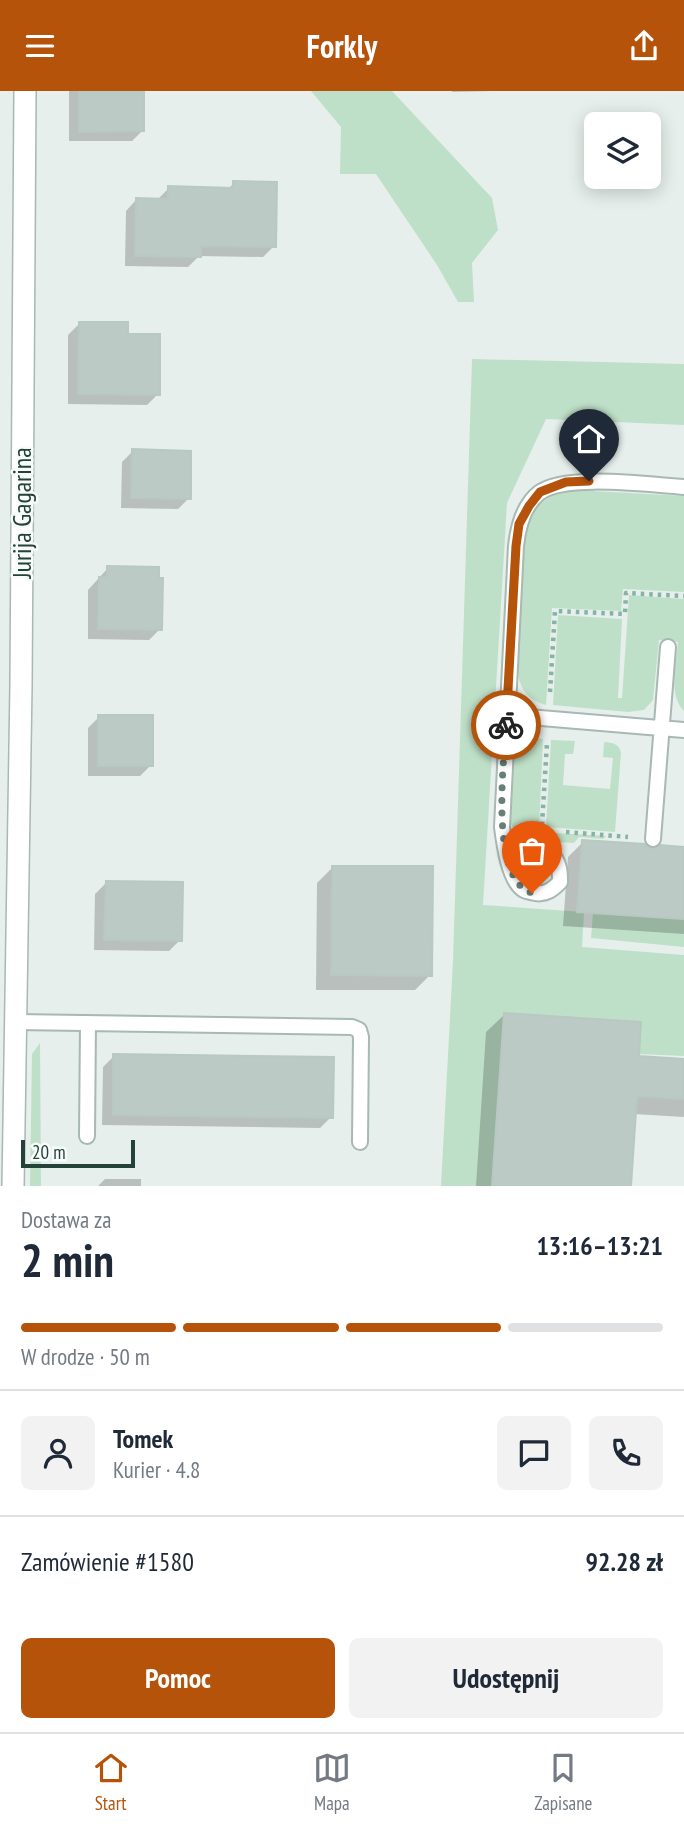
<!DOCTYPE html>
<html lang="pl">
<head>
<meta charset="utf-8">
<style>
	:root { --surface:#fff; --page:#f2f2f3; --text:#1f2937; --muted:#747a83; --line:#e0e1e3; --accent:#b45309 }
	body { margin:0; font-family:"PT Sans Narrow",sans-serif; background:var(--page); color:var(--text); height:100vh; display:flex; flex-direction:column; font-size:26px; white-space:nowrap }
	* { box-sizing:border-box; margin:0 }
	p { font-size:23px; color:var(--muted) }
	.icon { flex:none; width:38px; height:38px; fill:none; stroke:currentColor; stroke-width:2; stroke-linecap:round; stroke-linejoin:round }
	.map { position:relative; height:1095px; overflow:hidden }
	.side { display:flex; flex-direction:column; background:var(--surface); flex:1 }
	.side>* { flex:none }
	.tools { position:absolute; left:584px; top:21px; display:grid; gap:14px }
	.tools a { display:grid; place-items:center; width:77px; height:77px; border-radius:10px; background:var(--surface); box-shadow:0 4px 18px #0003; font-size:35px }
	.scale { position:absolute; left:21px; bottom:18px; width:114px; box-sizing:border-box; padding-left:7px; border:4px solid #24423a; border-top:0; font-size:19px; line-height:24px; white-space:nowrap; color:#24423a; -webkit-text-stroke:5px #f7fbf9; paint-order:stroke }
	.pin { position:absolute; display:grid; place-items:center; width:60px; height:60px; color:#fff; margin:-72px -30px; border-radius:50% 50% 50% 0; rotate:-45deg; box-shadow:0 0 7px #0007 }
	.pin .icon { rotate:45deg }
	.courier { position:absolute; display:grid; place-items:center; width:70px; height:70px; margin:-35px; border:5px solid #b45309; border-radius:50%; background:#fff; color:#222; box-shadow:0 2px 9px #0007 }
	.summary em { font-style:normal; font-weight:700 }
	.summary div { display:flex; flex-direction:column-reverse }
	.summary { display:flex; align-items:center; justify-content:space-between; height:119px; padding:0 21px }
	h1 { font-size:46px; font-weight:700; line-height:52px }
	.bar { display:grid; grid-template-columns:repeat(4,1fr); gap:10px 7px; align-content:center; height:84px; padding:0 21px }
	.bar i { height:9px; border-radius:5px; background:var(--line) }
	.bar .current { background:var(--accent) }
	.bar p { grid-column:span 4 }
	.line { display:flex; align-items:center; gap:18px; padding:0 21px; border-top:2px solid var(--line) }
	.line div { flex:1 }
	.round { display:grid; place-items:center; flex:none; width:74px; height:74px; border-radius:10px; background:var(--page) }
	.action { display:flex; gap:14px; margin-top:auto; padding:14px 21px }
	.action a { flex:1; height:80px; border-radius:10px; background:var(--accent); color:#fff; font-size:28px; font-weight:700; line-height:80px; text-align:center }
	.action a+a { background:var(--page); color:var(--text) }
	header { display:flex; justify-content:space-between; align-items:center; height:91px; padding:0 21px; background:var(--accent); color:#fff; font-size:32px; font-weight:700 }
	.tab-bar { display:flex; justify-content:space-around; align-items:center; height:98px; border-top:2px solid var(--line); background:var(--surface); font-size:19px; color:var(--muted) }
	.tab-bar a { display:grid; justify-items:center; gap:4px }
	.tab-bar .current { color:var(--accent) }
	.map>svg:first-child { display:block }
	.green { fill:#bfe0c8 }
	.shadow { fill:#0003 }
	.building { fill:#bbcac4; stroke:#b8c9c2; stroke-width:2 }
	.lines { fill:none; stroke-linecap:round; stroke-linejoin:round }
	.service-casing { stroke:#a8b8b2; stroke-width:18 }
	.minor-casing { stroke:#a8b8b2; stroke-width:24 }
	.path { stroke:#86b3a5; stroke-width:4.5; stroke-dasharray:3.5 5; stroke-linecap:butt }
	.service { stroke:#fff; stroke-width:14 }
	.minor { stroke:#fff; stroke-width:21 }
	.done { stroke:#687f78; stroke-width:7; stroke-dasharray:0 12.6 }
	.route { stroke:#b45309; stroke-width:9 }
	.labels { text-anchor:middle; stroke-width:5; stroke-linejoin:round; paint-order:stroke }
	.street-label { font-size:26px; fill:#24423a; stroke:#f7fbf9 }
</style>
</head>
<body>
<header><svg class="icon" aria-label="menu" viewBox="0 0 24 24"><path d="M4 6h16M4 12h16M4 18h16"/></svg>Forkly<svg class="icon" aria-label="share" viewBox="0 0 24 24"><path d="M12 15V3M7 8l5-5 5 5M5 13v7h14v-7"/></svg></header>
<div class="map">
<svg width="684" height="1095" viewBox="0 0 684 1095">
	<rect width="100%" height="100%" fill="#e6efeb"/>
	<!-- green -->
	<path class="green" d="M311,0h81l100,107 6,32 -26,33 2,39h-16l-21,-37 -61,-91h-36l1,-47z
		M472,268l212,5v61l-138,-6 -39,84 -24,402 101,7 -2,35 102,8v101l-45,-2 2,-32 -137,-9 -12,173h-51l12,-225z
		M575,399l109,6v96l-61,-3 -2,22 -69,-3 -6,97c-17,-5 -25,-14 -28,-31 1,-33 3,-65 5,-98 1,-19 -1,-42 7,-59 10,-18 25,-24 45,-27z
		M629,504l55,4v112c-16,-16 -8,-48 -6,-69l-19,-2 -6,60 -9,10 -16,2 -75,-7 5,-90 64,4 -4,79h4z
		M532,647l11,1 -4,93 67,4 -3,3 -24,-2 -5,6 -49,-3 -9,-5 -7,-16 5,-63 2,-10 7,-6z
		M551,649l24,1 -2,13h-8l-2,31 47,4 3,-31 -10,-1 1,-15c9,1 15,1 17,11l-6,79 -69,-5z
		M593,822l91,6v28l-93,-9z
		M40,952l1,143h-11l2,-132z"/>
	<!-- shadow -->
	<path class="shadow" d="M69,0h74v39l-11,11h-63z
		M452,0h41l-41,1z
		M234,92l40,63 -11,11 -64,-1 -11,11 -63,-1 1,-55 10,-11 22,-1 11,-11 58,2z
		M79,233l48,12 31,58 -11,11 -79,-1v-69z
		M133,360l56,47 -11,11 -57,-1 1,-46z
		M108,477l52,61 -11,11 -61,-1v-49z
		M99,626l52,48 -11,11h-52v-48z
		M583,751l70,9 31,-2v85l-121,-8 5,-69z
		M333,776l97,108 -15,15h-99l1,-107z
		M106,792l74,57 -11,11 -75,-1 1,-56z
		M504,924l133,43 47,3v56l-50,-3 -5,72h-153l10,-154z
		M114,965l217,61 -11,11 -218,-3 1,-58z
		M105,1088h36v7h-43z"/>
	<!-- building -->
	<path class="building" d="M79,0h65v40l-65,1z
		M233,90l44,1 -1,65 -75,-1v11l-66,-1 1,-58 32,1v-13l65,2z
		M79,231h49v12h32v61l-82,-1z
		M132,358l59,2v48l-60,-1z
		M107,475l52,1v11h4l-1,52 -64,-1 1,-52h8z
		M98,624h55v51h-55z
		M582,749l63,4 8,5 7,-4 24,2v72l-107,-7z
		M332,775h101l-1,110 -101,-1z
		M106,790l77,1 -1,59 -78,-1z
		M504,922l137,9 -2,34 45,3v40l-47,-3 -6,90h-139z
		M113,963l221,3 -1,61 -220,-3z"/>
	<g class="lines">
		<!-- service casing -->
		<g class="service-casing">
			<path id="service" d="M506,624l178,15
				M653,748l15,-192
				M508,766c28,-11 53,-13 52,25 -7,7 -14,13 -25,11 -2,0 -9,-2 -11,-3 -15,-8 -20,-47 -22,-63l14,-281c2,-19 8,-41 23,-53 25,-20 112,-8 145,-6
				M15,931l337,5 7,3 2,7 -1,105
				M87,1045l1,-113"/>
		</g>
		<!-- minor casing -->
		<g class="minor-casing">
			<path id="minor" d="M13,1095l8,-501 4,-594"/>
		</g>
		<!-- path -->
		<path class="path" d="M550,601l5,-81 70,3 1,-21 58,3
			M542,734l5,-82
			M566,741l62,5"/>
		<!-- service -->
		<use href="#service" class="service"/>
		<!-- minor -->
		<use href="#minor" class="minor"/>
	</g>
	<g class="lines">
		<!-- done -->
		<path class="done" d="M506,634c-2,37 -17,155 26,168"/>
		<!-- route -->
		<path class="route" d="M506,634l10,-179 3,-22 10,-18 11,-14 26,-10 23,-1"/>
	</g>
	<g class="labels">
		<!-- street labels -->
		<g class="street-label">
			<text transform="translate(22 422) rotate(-90)" y="9">Jurija Gagarina</text>
		</g>
	</g>
</svg>
<div class="tools">
<a><svg class="icon" aria-label="layers" viewBox="0 0 24 24"><path d="M12 4l9 5-9 5-9-5zM3 14l9 5 9-5"/></svg></a>
</div>
<div class="scale">20 m</div>
<div class="pin" style="left:532px;top:802px;background:#ea580c"><svg class="icon" aria-label="bag" viewBox="0 0 24 24"><path d="M5 8h14l-1 12H6zM9 8a3 3 0 0 1 6 0"/></svg></div>
<div class="pin" style="left:589px;top:390px;background:#1f2937"><svg class="icon" aria-label="home" viewBox="0 0 24 24"><path d="M3 11l9-7 9 7M6 9v11h12V9"/></svg></div>
<div class="courier" style="left:506px;top:634px"><svg class="icon" aria-label="bike" viewBox="0 0 24 24"><circle cx="6" cy="16" r="4"/><circle cx="18" cy="16" r="4"/><path d="M6 16l4-8h5l3 8M10 8l3 8H6M13 5h3"/></svg></div>
</div>
<section class="side">
<div class="summary"><div><h1>2 min</h1><p>Dostawa za</p></div><em>13:16–13:21</em></div>
<div class="bar"><i class="current"></i><i class="current"></i><i class="current"></i><i></i><p>W drodze · 50 m</p></div>
<div class="line" style="height:126px"><a class="round"><svg class="icon" aria-label="person" viewBox="0 0 24 24"><circle cx="12" cy="8" r="4"/><path d="M4 21q1-7 8-7t8 7"/></svg></a><div><b>Tomek</b><p>Kurier · 4.8</p></div><a class="round"><svg class="icon" aria-label="chat" viewBox="0 0 24 24"><path d="M4 5h16v11H9l-5 4z"/></svg></a><a class="round"><svg class="icon" aria-label="phone" viewBox="0 0 24 24"><path d="M5 4h4l2 5-3 2q2 4 5 5l2-3 5 2v4C11 20 4 13 5 4z"/></svg></a></div>
<div class="line" style="height:91px"><div>Zamówienie #1580</div><b>92.28 zł</b></div>
<div class="action"><a>Pomoc</a><a>Udostępnij</a></div>
</section>
<nav class="tab-bar">
<a class="current"><svg class="icon" aria-label="home" viewBox="0 0 24 24"><path d="M3 11l9-7 9 7M6 9v11h12V9"/></svg>Start</a>
<a><svg class="icon" aria-label="map" viewBox="0 0 24 24"><path d="M3 6l6-2 6 2 6-2v14l-6 2-6-2-6 2zM9 4v14M15 6v14"/></svg>Mapa</a>
<a><svg class="icon" aria-label="saved" viewBox="0 0 24 24"><path d="M7 4h10v16l-5-4-5 4z"/></svg>Zapisane</a>
</nav>
</body>
</html>
